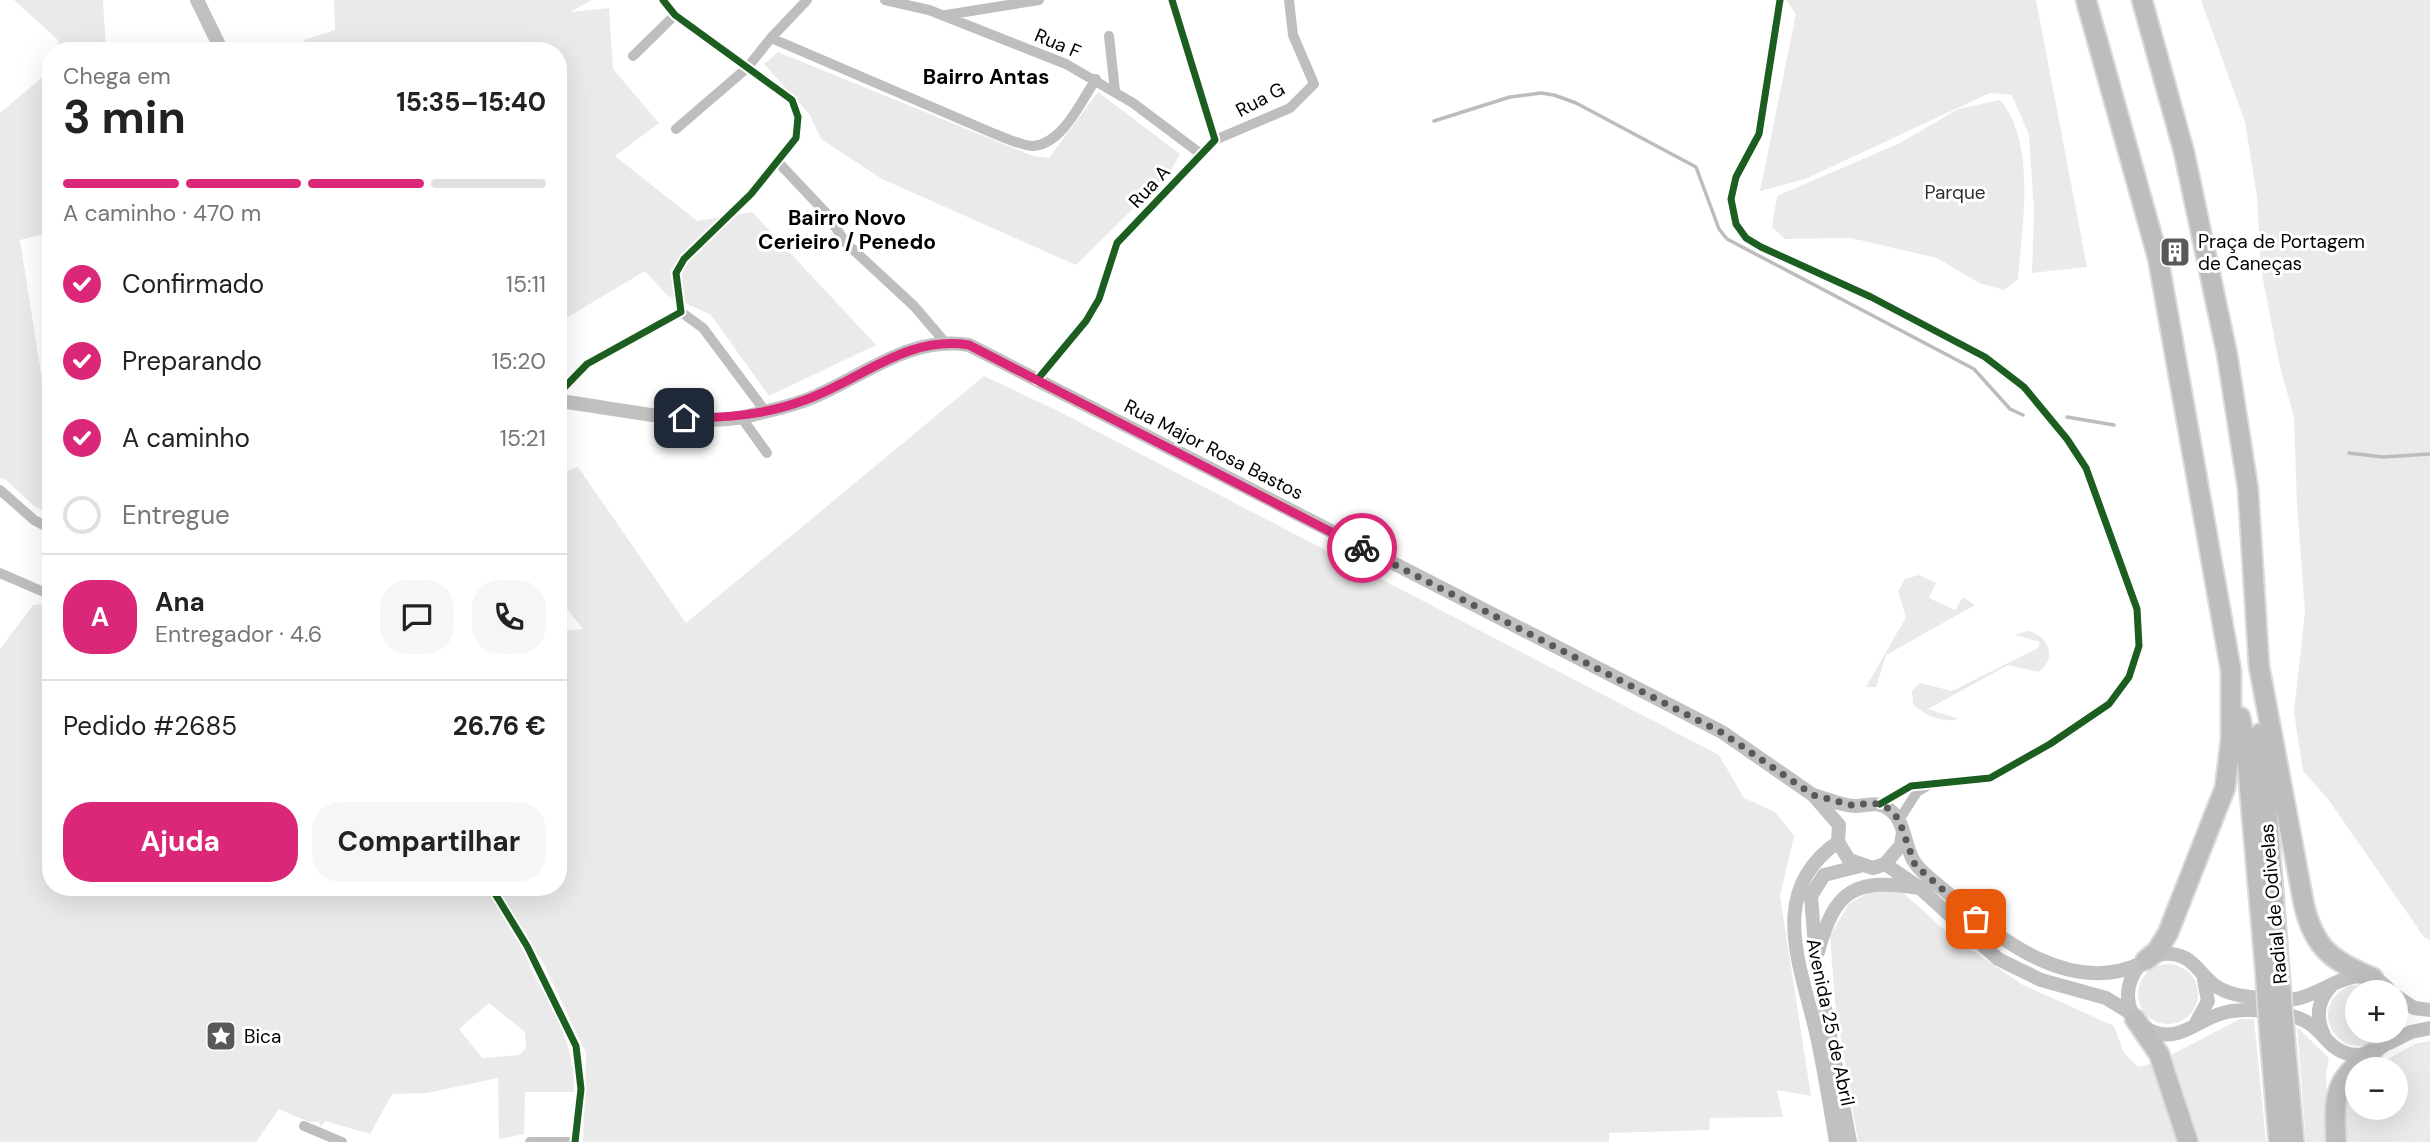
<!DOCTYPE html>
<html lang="pt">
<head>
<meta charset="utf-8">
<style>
	:root { --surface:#fff; --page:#f6f6f6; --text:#222; --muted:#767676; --line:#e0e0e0; --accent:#db2777 }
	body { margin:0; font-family:"DM Sans",sans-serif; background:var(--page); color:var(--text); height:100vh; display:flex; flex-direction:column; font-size:26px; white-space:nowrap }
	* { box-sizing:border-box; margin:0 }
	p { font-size:23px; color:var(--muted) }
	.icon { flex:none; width:38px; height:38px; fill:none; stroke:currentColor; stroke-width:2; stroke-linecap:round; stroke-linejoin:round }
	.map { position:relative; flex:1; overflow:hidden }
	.sheet { position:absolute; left:42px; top:42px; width:525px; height:854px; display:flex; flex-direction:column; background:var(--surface); border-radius:28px; box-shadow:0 7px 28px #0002 }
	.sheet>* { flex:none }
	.buttons { position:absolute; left:2345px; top:980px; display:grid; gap:14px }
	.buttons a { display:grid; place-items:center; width:63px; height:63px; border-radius:50%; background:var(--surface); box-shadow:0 7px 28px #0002; font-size:35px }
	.pin { position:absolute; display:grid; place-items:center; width:60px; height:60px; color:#fff; margin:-30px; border-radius:14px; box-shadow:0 4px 10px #0006 }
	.courier { position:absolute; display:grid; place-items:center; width:70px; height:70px; margin:-35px; border:5px solid #db2777; border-radius:50%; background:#fff; color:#222; box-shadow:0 2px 9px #0007 }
	.summary em { font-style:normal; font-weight:700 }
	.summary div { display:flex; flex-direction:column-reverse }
	.summary { display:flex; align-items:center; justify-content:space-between; height:119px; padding:0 21px }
	h1 { font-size:46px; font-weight:700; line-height:52px }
	.bar { display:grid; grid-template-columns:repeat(4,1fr); gap:10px 7px; align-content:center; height:84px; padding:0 21px }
	.bar i { height:9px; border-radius:5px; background:var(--line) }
	.bar .current { background:var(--accent) }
	.bar p { grid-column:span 4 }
	.line { display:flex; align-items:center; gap:18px; padding:0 21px; border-top:2px solid var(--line) }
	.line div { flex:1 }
	.round { display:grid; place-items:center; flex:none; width:74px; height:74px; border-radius:28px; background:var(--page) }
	ol { padding:0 21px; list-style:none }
	li { display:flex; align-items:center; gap:21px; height:77px }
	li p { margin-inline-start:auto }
	li .icon { padding:7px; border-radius:50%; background:var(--accent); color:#fff; stroke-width:4 }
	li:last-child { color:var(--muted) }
	li i { width:38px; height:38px; border:4px solid var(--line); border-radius:50% }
	.cta { display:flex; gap:14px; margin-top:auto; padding:14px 21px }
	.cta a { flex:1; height:80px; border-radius:28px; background:var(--accent); color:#fff; font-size:28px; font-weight:700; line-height:80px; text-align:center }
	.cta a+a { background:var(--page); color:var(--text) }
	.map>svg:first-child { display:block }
	.green { fill:#eaeaea; fill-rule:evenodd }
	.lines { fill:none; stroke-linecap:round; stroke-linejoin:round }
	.stream { stroke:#bcbcbc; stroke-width:3.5 }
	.highway-casing { stroke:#dbdbdb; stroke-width:23 }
	.street { stroke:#bebebe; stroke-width:10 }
	.secondary { stroke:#c1c1c1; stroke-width:14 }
	.highway { stroke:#bdbdbd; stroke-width:19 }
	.highway-bridge-casing { stroke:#dbdbdb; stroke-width:23; stroke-linecap:butt }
	.highway-bridge { stroke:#bdbdbd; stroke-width:19 }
	.cycleway-casing { stroke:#fff; stroke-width:11 }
	.cycleway { stroke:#1b5e20; stroke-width:7 }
	.done { stroke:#595959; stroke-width:7; stroke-dasharray:0 12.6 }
	.route { stroke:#db2777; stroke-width:9 }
	.labels { text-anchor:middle; stroke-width:6; stroke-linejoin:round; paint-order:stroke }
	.street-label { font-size:19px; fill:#000; stroke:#fff }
	.park-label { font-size:19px; fill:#2f2f2f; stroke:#fff }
	.poi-label { font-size:19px; fill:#000; stroke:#fff; text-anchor:start }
	.neighbourhood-label { font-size:21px; font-weight:bold; fill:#000; stroke:#fff }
</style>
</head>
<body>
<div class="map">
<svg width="2430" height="1142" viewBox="0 0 2430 1142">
	<rect width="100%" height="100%" fill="#fff"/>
	<!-- green -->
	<path class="green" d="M14,0h89l3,51h-47l-1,-11z
		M334,0h258l-22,12 39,-4 4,61 46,54 -44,33 82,65 55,-9 124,133 -107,51 -58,-81 -44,-20 -22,-24 -87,52v-272h-253l-1,-11 31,-10z
		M1786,0h250l51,267 -55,6 2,-62 -5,-76 -17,-40 -22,-2 -185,86 -45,12 36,-177z
		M2201,0h229v940l-6,-3 -96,-138 -25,-28 -9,-59 11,-100 -8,-107 -3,-88 -14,-50 -19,-98 -4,-72 -12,-75z
		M778,52l255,104 16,2 49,-66 82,62 -10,18 -94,93 -194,-86 -61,-40 -11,-24 -46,-51z
		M51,70v162l-31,8 31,197v78l-17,-9 -29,-27 -5,-1v-365z
		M2000,100c37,43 22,126 18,179l-14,11 -25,-7 -42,-25 -86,-20 -66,1 -13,-12 5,-31 123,-53 58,-34z
		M984,376l74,35 661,344 25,43 31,14 19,24 -14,60 31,200 -34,-6 6,27 -73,1 -1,12 -100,3v9h-1026l3,-89 -46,-97 -11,10c23,42 46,77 45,126h-49l-1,42 -25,5 -1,-61 -71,15 -35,1 -22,40 -45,-13 -4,6 -2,-5h-10l-30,-13 -23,33h-256v-493l33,-44 18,-2v284h507v-256l25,-2 -25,-31v-124l20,-7 108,156zM489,1003l36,29 1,16 -7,7 -37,3 -23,-29z
		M1919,575l17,8 -7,15 26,12 8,-13 12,8 -89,50 -10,32h-10l40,-70 -8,-26 7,-12z
		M2027,631c22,3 31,29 11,41l-30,-7 -80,44 31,10c-16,4 -34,-3 -46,-15l-1,-13 8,-8 32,8 86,-43 2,-6 -25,-7z
		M1897,887l54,49 72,49 91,41 10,27 14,14 16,-4 27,79h-323l-23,-140 -5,-67 19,-31 25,-15z
		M2138 994a30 30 0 1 1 60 0a30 30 0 1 1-60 0Z
		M2351,985l16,1 12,6h-22v39h28c-11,14 -24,18 -40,12 -25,-16 -22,-47 6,-58z
		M2240,1019h14l12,123h-66l-29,-87z
		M2297,1027l32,31 -3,15 2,69h-22z
		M2430,1041v101h-83c-1,-21 -7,-49 10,-65v31h39v-39h-27l46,-25z"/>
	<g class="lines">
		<!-- stream -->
		<path class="stream" d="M1434,121l76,-24 31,-4 13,2 22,8 120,64 23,62 8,10 247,130 36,40 13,6
			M2067,417l47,8
			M2349,453l34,4 47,-3"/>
		<!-- highway casing -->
		<g class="highway-casing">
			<path id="highway" d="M2086,0l72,258 73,413v68l-6,49 -57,145 -11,18 -11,9
				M2142,0l42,152 43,202 21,135 11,177 45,239c11,45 28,55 69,73
				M2240,717l6,30 19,219
				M2261,733l18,235
				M2135,1019l24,35 29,88
				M2270,1039l9,103
				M2285,1041l9,101
				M2336,1142c-2,-44 -3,-63 36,-89"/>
		</g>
		<!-- street -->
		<path class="street" d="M885,0l44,10 137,54 67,39 68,51
			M1780,0l-21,134 -23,43 -5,22 5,25 10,14 15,9 110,50 114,60 39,30 43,52 19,29 51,141 2,37 -10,31 -20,27 -59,40 -60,34 -79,8 -31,18
			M946,15l93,-15
			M1109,36l6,55
			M771,38l36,-38
			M633,56l42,-41
			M676,129l71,-61 24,-30 224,96c11,4 27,12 38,12 30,-2 48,-45 63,-67
			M1215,140l75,-32 24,-24 -21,-49 -4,-35
			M777,161l49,52 20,30 68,63 30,35
			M681,312l22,16 62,83
			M1037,380l49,-59 13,-22 18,-56 98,-103 -43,-140
			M558,394l29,-30 94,-52 -5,-39 8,-14 67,-65 45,-56 2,-21 -6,-17 -117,-85 -12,-15
			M741,417l26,36
			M0,490l34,30 17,9
			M0,573l46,20
			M1899,820l18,-28 10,-6
			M491,887l36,59 49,100 5,43 -6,53
			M304,1126l38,16
			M530,1142h39"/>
		<!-- secondary -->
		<path class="secondary" d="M197,0l25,51
			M558,401c53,6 135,26 186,16 20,-5 43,-10 62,-17 55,-21 101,-65 163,-55l753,387 91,63 26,30 -1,17 11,18 24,8 12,-4 16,-19 2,-13
			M1813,795c13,3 29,11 42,11 13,0 22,-6 35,4 16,12 14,37 25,53 8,12 24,22 35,32 49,46 121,100 190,69
			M1885,864l35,24 78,71 43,21 65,18 26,16
			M1818,952c17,-64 38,-74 101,-64
			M2391,992c-28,-35 -59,-3 -91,6 -12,3 -24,1 -37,0 -17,-1 -36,-3 -50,-14 -15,-12 -20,-28 -42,-30 -45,-4 -61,62 -17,78 26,10 45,-13 69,-19 18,-5 39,-3 58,0 10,2 20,5 29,11 9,6 15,15 23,22 21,17 51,8 62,-15
			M2396,996l18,12 16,2
			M2396,1001l2,13 -2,15
			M2196,1023l12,-22 -5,-27
			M2324,1035c-9,-18 -6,-35 7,-49
			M2389,1043l22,-11 19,-4
			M1836,1142c-6,-37 -12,-74 -20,-110 -16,-69 -49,-141 22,-190
			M1850,1142l-34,-182 -5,-64 13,-21 36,-9"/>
		<!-- highway -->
		<use href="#highway" class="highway"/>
		<!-- highway-bridge casing -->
		<g class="highway-bridge-casing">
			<path id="highway-bridge" d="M2265,966l5,73
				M2279,968l6,73"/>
		</g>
		<!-- highway-bridge -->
		<use href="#highway-bridge" class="highway-bridge"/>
		<!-- cycleway casing -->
		<g class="cycleway-casing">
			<path id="cycleway" d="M1780,0l-21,134 -23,43 -5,22 5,25 10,14 15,9 110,50 114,60 39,30 43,52 19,29 51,141 2,37 -10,31 -20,27 -59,40 -60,34 -79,8 -31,18
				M1037,380l49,-59 13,-22 18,-56 98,-103 -43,-140
				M558,394l29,-30 94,-52 -5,-39 8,-14 67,-65 45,-56 2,-21 -6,-17 -117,-85 -12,-15
				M491,887l36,59 49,100 5,43 -6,53"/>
		</g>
		<!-- cycleway -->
		<use href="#cycleway" class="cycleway"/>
	</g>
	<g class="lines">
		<!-- done -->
		<path class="done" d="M1362,548l359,184 92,63 42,11 12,-3 13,1 11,6 8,10 16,45 61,54"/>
		<!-- route -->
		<path class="route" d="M684,418c42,0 81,-3 121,-18 56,-20 101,-65 164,-55l393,203"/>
	</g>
	<!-- icons -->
	<defs>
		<g id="building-square" transform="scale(1.575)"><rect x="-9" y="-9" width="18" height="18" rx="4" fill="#595959" stroke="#fff"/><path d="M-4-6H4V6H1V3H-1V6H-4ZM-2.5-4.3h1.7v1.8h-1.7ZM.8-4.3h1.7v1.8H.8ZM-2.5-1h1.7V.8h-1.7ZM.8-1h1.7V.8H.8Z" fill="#fff"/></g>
		<g id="sight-square" transform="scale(1.575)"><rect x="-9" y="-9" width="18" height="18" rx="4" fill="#595959" stroke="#fff"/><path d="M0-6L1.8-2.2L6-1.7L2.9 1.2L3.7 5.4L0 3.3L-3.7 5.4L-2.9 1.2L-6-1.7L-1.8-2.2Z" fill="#fff"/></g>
	</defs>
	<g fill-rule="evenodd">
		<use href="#building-square" x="2175" y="252"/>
		<use href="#sight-square" x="221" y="1036"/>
	</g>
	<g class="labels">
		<!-- street labels -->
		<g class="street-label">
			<text transform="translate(1058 43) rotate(23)" y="7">Rua F</text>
			<text transform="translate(1260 99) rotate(-28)" y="7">Rua G</text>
			<text transform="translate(1149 186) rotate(-47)" y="7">Rua A</text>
			<text transform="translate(1214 449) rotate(27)" y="7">Rua Major Rosa Bastos</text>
			<text transform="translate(2273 904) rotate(-95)" y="7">Radial de Odivelas</text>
			<text transform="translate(1831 1022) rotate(78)" y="7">Avenida 25 de Abril</text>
		</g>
		<!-- park labels -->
		<g class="park-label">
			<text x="1955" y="199">Parque</text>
		</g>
		<!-- poi labels -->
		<g class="poi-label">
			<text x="2198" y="248">Praça de Portagem<tspan x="2198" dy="22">de Caneças</tspan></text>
			<text x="244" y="1043">Bica</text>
		</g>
		<!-- neighbourhood labels -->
		<g class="neighbourhood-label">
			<text x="986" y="84">Bairro Antas</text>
			<text x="847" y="225">Bairro Novo<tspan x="847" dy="24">Cerieiro / Penedo</tspan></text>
		</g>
	</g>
</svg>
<div class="buttons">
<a>+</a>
<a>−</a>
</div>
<div class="pin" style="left:1976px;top:919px;background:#ea580c"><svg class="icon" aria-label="bag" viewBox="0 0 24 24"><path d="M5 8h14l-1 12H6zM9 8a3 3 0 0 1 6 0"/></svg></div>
<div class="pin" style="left:684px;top:418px;background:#1f2937"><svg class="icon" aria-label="home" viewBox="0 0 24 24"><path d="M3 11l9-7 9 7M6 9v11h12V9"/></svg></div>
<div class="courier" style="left:1362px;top:548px"><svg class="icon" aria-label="bike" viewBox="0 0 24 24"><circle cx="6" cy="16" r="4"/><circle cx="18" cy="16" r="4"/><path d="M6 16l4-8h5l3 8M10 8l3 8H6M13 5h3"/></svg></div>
<section class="sheet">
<div class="summary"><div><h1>3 min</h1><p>Chega em</p></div><em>15:35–15:40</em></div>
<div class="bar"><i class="current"></i><i class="current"></i><i class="current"></i><i></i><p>A caminho · 470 m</p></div>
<ol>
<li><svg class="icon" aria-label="check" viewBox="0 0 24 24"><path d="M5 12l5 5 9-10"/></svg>Confirmado<p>15:11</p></li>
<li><svg class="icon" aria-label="check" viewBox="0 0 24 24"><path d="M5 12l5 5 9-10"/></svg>Preparando<p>15:20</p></li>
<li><svg class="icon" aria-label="check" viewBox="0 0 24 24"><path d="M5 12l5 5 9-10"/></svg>A caminho<p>15:21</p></li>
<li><i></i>Entregue</li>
</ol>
<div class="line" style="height:126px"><b class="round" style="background:var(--accent);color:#fff">A</b><div><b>Ana</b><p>Entregador · 4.6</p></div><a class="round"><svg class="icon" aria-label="chat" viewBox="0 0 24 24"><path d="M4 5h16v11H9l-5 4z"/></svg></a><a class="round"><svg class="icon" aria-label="phone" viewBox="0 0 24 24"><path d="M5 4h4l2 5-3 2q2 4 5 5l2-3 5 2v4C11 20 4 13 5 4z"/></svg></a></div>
<div class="line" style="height:91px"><div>Pedido #2685</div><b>26.76 €</b></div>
<div class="cta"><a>Ajuda</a><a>Compartilhar</a></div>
</section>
</div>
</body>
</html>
